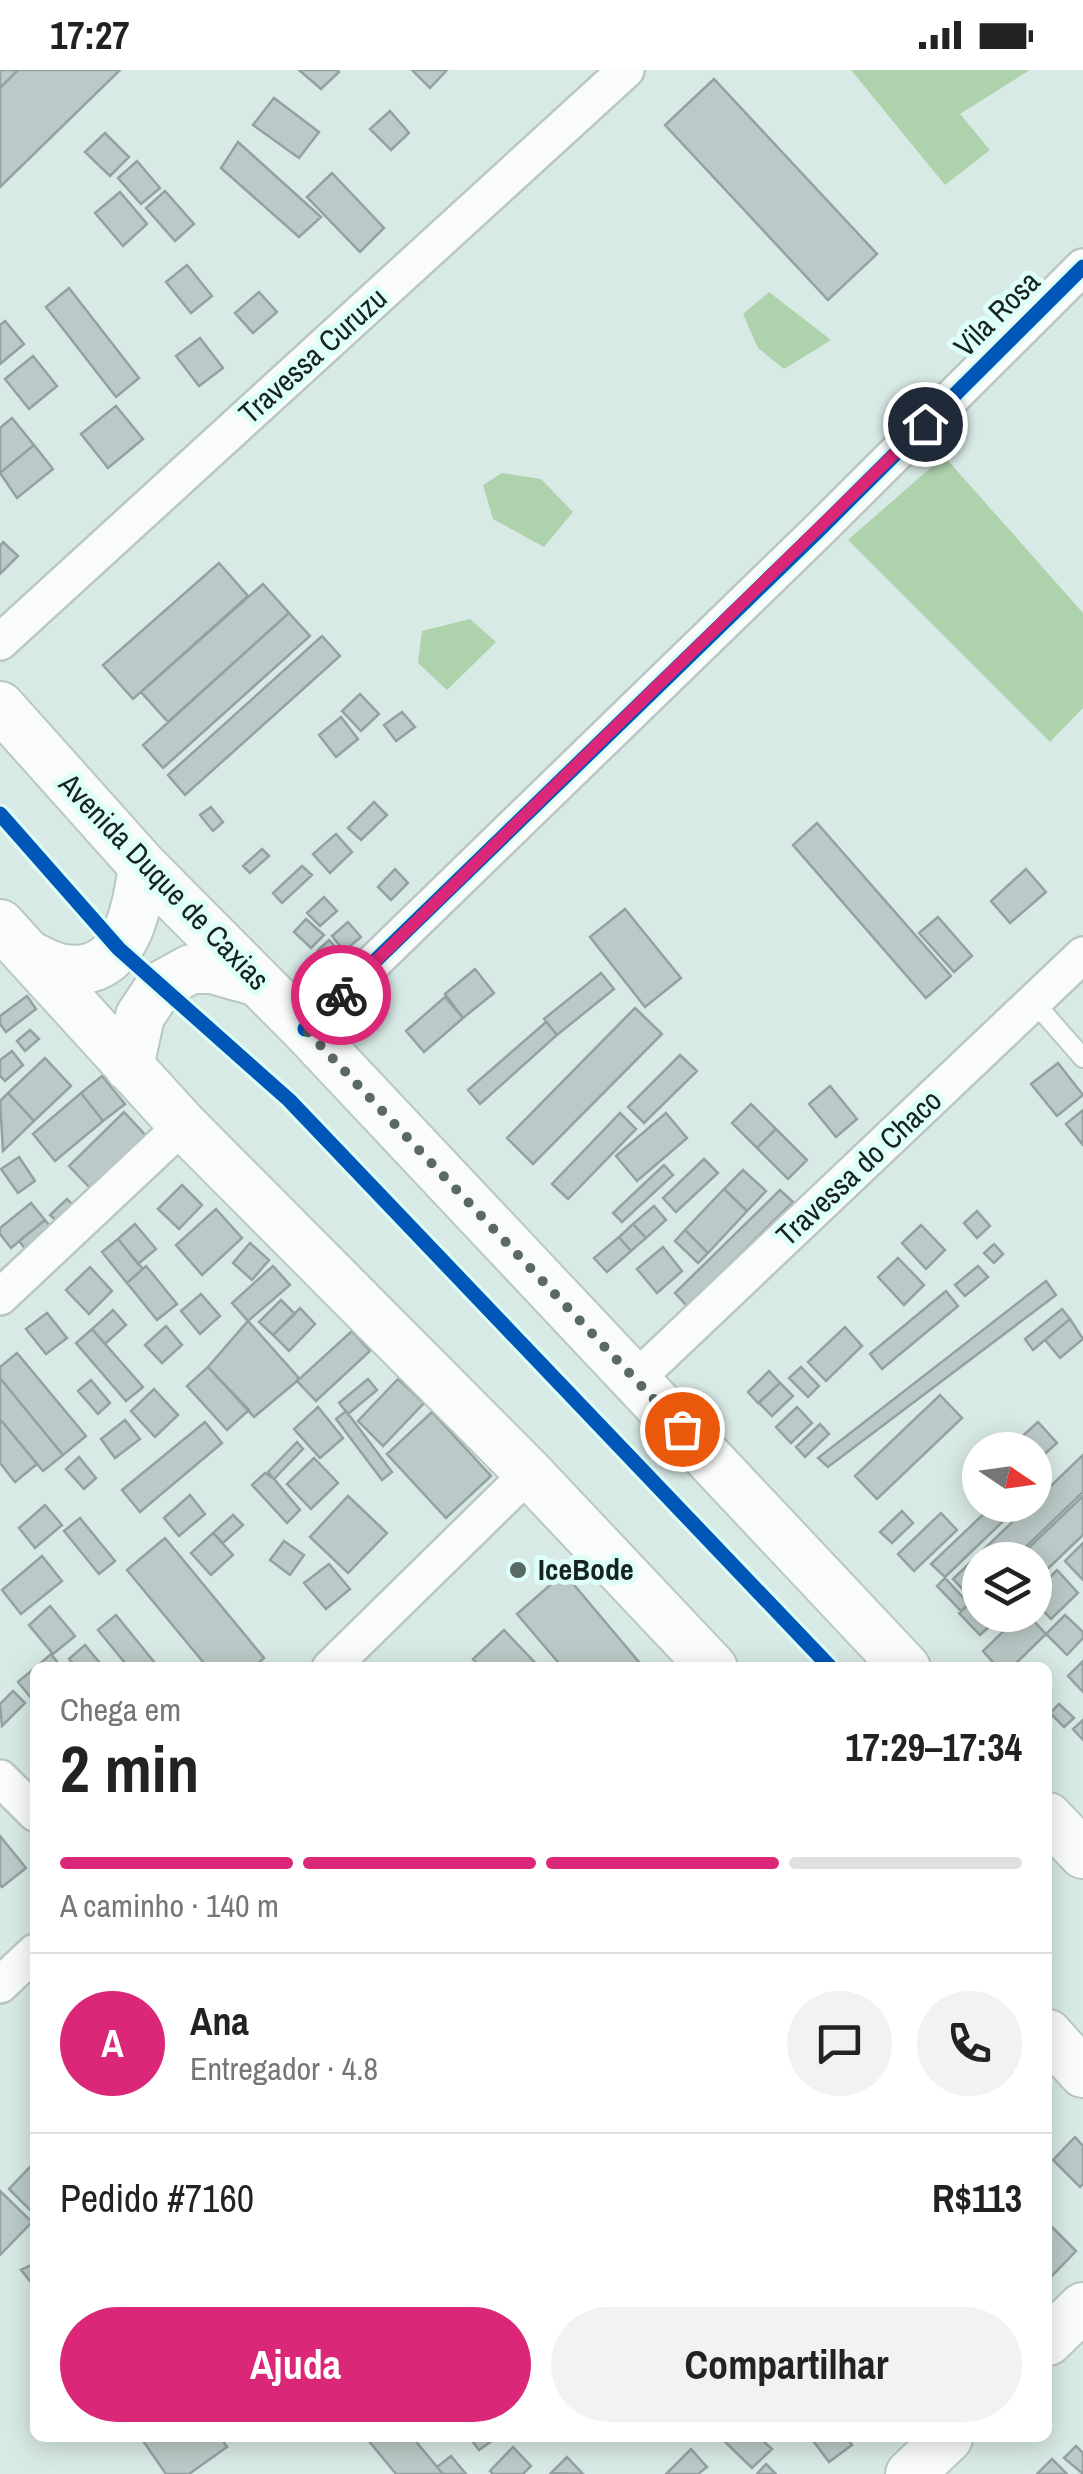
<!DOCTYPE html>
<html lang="pt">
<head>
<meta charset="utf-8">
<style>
	:root { --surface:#fff; --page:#f2f2f2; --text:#222; --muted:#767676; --line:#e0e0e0; --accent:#db2777 }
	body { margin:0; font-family:"Archivo Narrow",sans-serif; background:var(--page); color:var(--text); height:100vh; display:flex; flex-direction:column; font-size:38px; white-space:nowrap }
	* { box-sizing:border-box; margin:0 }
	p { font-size:32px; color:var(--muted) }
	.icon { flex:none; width:55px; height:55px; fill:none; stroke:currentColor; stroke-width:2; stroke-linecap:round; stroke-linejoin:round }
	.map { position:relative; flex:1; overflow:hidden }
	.sheet { position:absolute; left:30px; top:1592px; width:1022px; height:780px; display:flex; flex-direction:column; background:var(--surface); border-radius:15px; box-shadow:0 5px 25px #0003 }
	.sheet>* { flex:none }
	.needle { width:65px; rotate:103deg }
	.buttons { position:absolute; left:962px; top:1362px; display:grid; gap:20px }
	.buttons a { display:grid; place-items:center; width:90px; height:90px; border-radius:50%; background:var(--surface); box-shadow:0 5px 25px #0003; font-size:50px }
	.pin { position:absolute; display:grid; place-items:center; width:85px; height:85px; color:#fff; margin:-42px; border:5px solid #fff; border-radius:50%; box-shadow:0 2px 10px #0007 }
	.courier { position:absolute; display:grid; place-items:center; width:100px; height:100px; margin:-50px; border:8px solid #db2777; border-radius:50%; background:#fff; color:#222; box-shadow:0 2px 12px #0007 }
	.overview em { font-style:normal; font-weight:800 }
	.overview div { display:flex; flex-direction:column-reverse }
	.overview { display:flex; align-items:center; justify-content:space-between; height:170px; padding:0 30px }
	h1 { font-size:65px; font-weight:800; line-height:75px }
	.bar { display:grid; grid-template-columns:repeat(4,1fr); gap:15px 10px; align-content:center; height:120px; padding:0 30px }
	.bar i { height:12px; border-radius:8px; background:var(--line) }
	.bar .current { background:var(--accent) }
	.bar p { grid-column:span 4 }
	.line { display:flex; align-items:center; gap:25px; padding:0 30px; border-top:2px solid var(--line) }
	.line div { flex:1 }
	.round { display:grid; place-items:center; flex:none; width:105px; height:105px; border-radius:52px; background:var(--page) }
	.cta { display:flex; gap:20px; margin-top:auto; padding:20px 30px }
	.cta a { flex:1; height:115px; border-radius:60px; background:var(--accent); color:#fff; font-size:40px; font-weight:800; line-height:115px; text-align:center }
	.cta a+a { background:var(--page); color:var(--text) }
	.status { display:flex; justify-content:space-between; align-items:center; height:70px; padding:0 50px; background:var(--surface); direction:ltr }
	.status svg { height:28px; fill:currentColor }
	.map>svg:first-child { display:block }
	.forest { fill:#add2ac }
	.building { fill:#bbcac8; stroke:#94a1a0; stroke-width:2.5 }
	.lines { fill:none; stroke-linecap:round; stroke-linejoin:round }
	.lane-casing { stroke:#b9c7c4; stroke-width:22 }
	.street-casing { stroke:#b9c7c4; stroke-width:40 }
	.secondary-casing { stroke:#b9c7c4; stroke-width:52 }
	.lane { stroke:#f9fcfb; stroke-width:18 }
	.street { stroke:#f9fcfb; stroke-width:35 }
	.secondary { stroke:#f9fcfb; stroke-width:48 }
	.cycleway-casing { stroke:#defff8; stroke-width:21 }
	.cycleway { stroke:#0057b8; stroke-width:15 }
	.done { stroke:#5a6965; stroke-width:10; stroke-dasharray:0 18 }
	.route { stroke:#db2777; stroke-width:12 }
	.poi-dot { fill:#5a6965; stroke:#defff8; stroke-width:4 }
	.labels { text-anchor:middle; stroke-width:10; stroke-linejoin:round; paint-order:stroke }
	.street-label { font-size:30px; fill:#162320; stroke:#defff8 }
	.poi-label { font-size:30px; font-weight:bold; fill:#162320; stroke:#defff8; text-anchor:start }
</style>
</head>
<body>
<div class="status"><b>17:27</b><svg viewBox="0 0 49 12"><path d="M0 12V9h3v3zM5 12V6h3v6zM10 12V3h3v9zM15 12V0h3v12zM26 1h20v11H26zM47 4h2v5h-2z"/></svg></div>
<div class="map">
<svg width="1083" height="2404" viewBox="0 0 1083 2404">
	<rect width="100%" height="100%" fill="#d8eae6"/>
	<!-- forest -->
	<path class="forest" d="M851,0h179l-70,44 30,36 -45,35z
		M769,222l62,48 -47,29 -26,-21 -15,-34z
		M944,386l139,157v95l-33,34 -202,-202z
		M502,403l39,6 32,33 -29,35 -51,-28 -10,-34z
		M470,549l26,23 -49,48 -29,-27 4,-32z"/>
	<!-- building -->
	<path class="building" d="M0,0h18l-18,18z
		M18,0h102l-120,117v-99z
		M299,0h38l2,2 -18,17z
		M412,0h35l-17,18z
		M714,9l163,175 -49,46 -163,-175z
		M714,9l163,175 -49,46 -163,-175z
		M274,28l45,34 -20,26 -46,-33z
		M390,41l19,22 -18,17 -21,-21z
		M105,63l24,24 -19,19 -25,-24z
		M238,72l83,75 -22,20 -78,-69z
		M137,91l23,27 -19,16 -23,-26z
		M332,103l52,55 -24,24 -53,-55z
		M165,121l29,33 -19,17 -29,-33z
		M120,122l27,32 -24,22 -28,-33z
		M187,195l25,31 -21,17 -25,-31z
		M69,218l70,90 -23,19 -70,-90z
		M259,222l18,20 -24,21 -18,-20z
		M5,251l19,23 -24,20v-39z
		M200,268l23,30 -24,18 -23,-30z
		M33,286l24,30 -28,23 -24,-30z
		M116,336l27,33 -35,29 -27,-34z
		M12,348l22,27 -34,28v-45z
		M34,375l19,24 -36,29 -17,-25z
		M3,472l15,14 -18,18v-28z
		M219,493l29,33 -115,103 -30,-34z
		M219,493l29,33 -115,103 -30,-34z
		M263,514l26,29 -121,109 -27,-30z
		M263,514l26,29 -121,109 -27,-30z
		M289,543l21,23 -147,132 -20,-23z
		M289,543l21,23 -147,132 -20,-23z
		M322,566l18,20 -155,139 -17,-20z
		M322,566l18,20 -155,139 -17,-20z
		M360,624l19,20 -18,17 -19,-20z
		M360,624l19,20 -18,17 -19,-20z
		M402,642l13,15 -19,14 -12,-16z
		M402,642l13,15 -19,14 -12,-16z
		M341,647l17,22 -22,18 -17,-22z
		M341,647l17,22 -22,18 -17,-22z
		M374,732l13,13 -26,25 -13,-12z
		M374,732l13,13 -26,25 -13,-12z
		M211,737l12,15 -10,9 -13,-16z
		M211,737l12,15 -10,9 -13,-16z
		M817,753l134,153 -25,22 -133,-153z
		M336,764l16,18 -22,21 -17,-19z
		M336,764l16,18 -22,21 -17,-19z
		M262,779l7,7 -19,17 -7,-7z
		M262,779l7,7 -19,17 -7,-7z
		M302,796l10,9 -30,28 -9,-10z
		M302,796l10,9 -30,28 -9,-10z
		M395,799l13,14 -17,17 -13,-13z
		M395,799l13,14 -17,17 -13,-13z
		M1026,799l20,23 -36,31 -19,-22z
		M324,827l13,14 -17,15 -13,-13z
		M324,827l13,14 -17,15 -13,-13z
		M625,839l56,69 -36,29 -55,-70z
		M938,847l34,39 -18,16 -35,-39z
		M306,849l18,16 -13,13 -17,-16z
		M306,849l18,16 -13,13 -17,-16z
		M348,852l13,15 -17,14 -12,-15z
		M348,852l13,15 -17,14 -12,-15z
		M329,870l16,18 -11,10 -16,-18z
		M329,870l16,18 -11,10 -16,-18z
		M475,899l19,24 -31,25 -18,-24z
		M601,903l13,16 -57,46 -13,-16z
		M27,926l9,13 -30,23 -6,-8v-8z
		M445,927l18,21 -39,34 -18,-21z
		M635,938l27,26 -129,130 -26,-26z
		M546,952l11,13 -77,69 -12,-14z
		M30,960l9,9 -14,12 -8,-10z
		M12,981l11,14 -18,16 -5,-5v-16z
		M680,985l17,16 -53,52 -16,-16z
		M45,988l26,28 -37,35 -26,-28z
		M1058,993l25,32 -26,21 -26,-32z
		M102,1006l23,28 -22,17 -22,-28z
		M830,1016l27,33 -21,18 -27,-33z
		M8,1023l26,28 -31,30 -3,-50z
		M81,1023l22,28 -48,40 -22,-27z
		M751,1034l25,25 -19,19 -25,-25z
		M1083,1040v35l-17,-21z
		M124,1042l25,27 -56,52 -24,-25z
		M620,1043l16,16 -68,70 -16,-15z
		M666,1043l21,25 -50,43 -21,-25z
		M776,1059l31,31 -19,19 -31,-31z
		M19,1087l16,24 -17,12 -17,-24z
		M704,1089l14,14 -42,39 -13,-14z
		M664,1095l9,10 -51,47 -9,-9z
		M743,1100l23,21 -19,20 -23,-22z
		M182,1115l20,20 -23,24 -21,-20z
		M724,1119l23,22 -39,42 -23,-23z
		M780,1120l13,12 -106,104 -12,-13z
		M67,1129l13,13 -16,16 -14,-13z
		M31,1133l14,17 -34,28 -11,-14v-6z
		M654,1136l12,14 -20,18 -13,-14z
		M216,1139l26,29 -40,37 -26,-30z
		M977,1141l13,15 -13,12 -13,-15z
		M45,1150l14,17 -26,22 -14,-18z
		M135,1154l21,25 -18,15 -20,-25z
		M633,1154l13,14 -15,13 -12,-14z
		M921,1155l24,25 -19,19 -24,-26z
		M685,1160l23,23 -10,10 -23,-22z
		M619,1167l12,14 -24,21 -13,-14z
		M118,1169l25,30 -16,14 -25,-31z
		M250,1173l19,17 -17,20 -19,-17z
		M994,1174l9,10 -9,9 -10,-10z
		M663,1177l19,24 -25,22 -20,-24z
		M898,1188l26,27 -20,20 -26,-28z
		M146,1196l31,38 -20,16 -30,-37z
		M273,1196l17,19 -42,36 -16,-18z
		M978,1196l10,11 -23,19 -10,-11z
		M90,1197l22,24 -23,23 -23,-24z
		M1046,1211l10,14 -228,172 -10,-9z
		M946,1221l12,15 -76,63 -12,-15z
		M201,1224l19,22 -20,18 -19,-23z
		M281,1230l14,14 -22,21 -14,-13z
		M300,1238l15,16 -26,27 -16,-16z
		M1062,1239l8,10 -37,31 -8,-11z
		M113,1240l13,15 -21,19 -13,-15z
		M47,1243l20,25 -21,16 -20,-25z
		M1070,1249l13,20 -23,19 -15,-18z
		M248,1251l50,56 -1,4 -43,36 -46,-50z
		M166,1256l16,19 -20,18 -17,-18z
		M845,1257l17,19 -36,35 -18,-19z
		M92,1259l51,58 -17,14 -50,-58z
		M352,1261l18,20 -54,50 -19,-20z
		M17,1283l69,83 -23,19 -63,-77v-11z
		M208,1297l41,43 -22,20 -40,-44z
		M801,1297l18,19 -11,11 -19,-19z
		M769,1301l11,12 -22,20 -10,-11z
		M0,1308l63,77 -20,16 -43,-52z
		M368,1309l9,11 -29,24 -9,-11z
		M398,1309l26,24 -41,43 -25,-25z
		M91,1310l19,23 -12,11 -20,-23z
		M780,1313l13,13 -21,20 -13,-13z
		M154,1319l24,26 -23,22 -24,-26z
		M940,1325l22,23 -85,81 -22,-23z
		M318,1337l25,31 -23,20 -26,-29z
		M797,1337l15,16 -21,20 -15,-16z
		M346,1341l46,61 -10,8 -46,-61z
		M432,1342l59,64 -45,42 -59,-64z
		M0,1349l37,45 -22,18 -15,-19z
		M125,1350l15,19 -25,19 -14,-19z
		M205,1352l17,21 -82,69 -18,-22z
		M1038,1352l19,21 -22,20v-13h-28z
		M820,1354l9,10 -24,23 -9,-10z
		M297,1372l6,7 -29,30 -6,-7z
		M1083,1385v37l-71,68h-32v31l-8,8 -19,-20 77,-74h5v-4z
		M79,1387l17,21 -12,11 -18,-20z
		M314,1388l24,25 -27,26 -24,-25z
		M265,1403l9,6 26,31 -13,13 -35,-38z
		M190,1425l15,19 -26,22 -15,-18z
		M348,1426l39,37 -39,40 -38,-36z
		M1083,1426v39l-48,46v-21h-19z
		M45,1435l17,20 -27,23 -16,-20z
		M993,1435h27l-75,72 -14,-13z
		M902,1441l11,12 -21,20 -12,-11z
		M941,1443l16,17 -43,41 -16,-17z
		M233,1445l10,10 -20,18 -10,-10z
		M80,1448l35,43 -16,13 -35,-43z
		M213,1463l20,22 -22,20 -20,-22z
		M165,1468l99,120 -11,10h-45l-81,-98z
		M284,1471l20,14 -14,20 -20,-15z
		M1083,1473v37l-18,-19z
		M42,1486l20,25 -41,33 -19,-24z
		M329,1494l21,25 -24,20 -22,-26z
		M1057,1500l21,23 -27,26 -16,-17v-10z
		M564,1503l80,95h-81l-46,-54z
		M945,1508l24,26 -8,7 -24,-25z
		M969,1534l21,22 -10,9 -21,-22z
		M50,1536l25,30 -22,18 -24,-29z
		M116,1545l43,53h-30l-31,-38z
		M1020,1545h8l18,19 -35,34h-13l-15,-17z
		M1065,1545l18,17v6l-16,17 -21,-21z
		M504,1560l36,38h-59l-8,-9z
		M85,1575l19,23h-28l-7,-9z
		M51,1584l11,14h-27z
		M1083,1591v31l-15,-16z
		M35,1598v35l-17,-21z
		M13,1621l12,12 -23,23 -2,-22z
		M1059,1634l15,14 -10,9 -14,-14z
		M1083,1650v20l-10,-11z
		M0,1766l26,32 -24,19 -2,-2z
		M1075,2067l8,9v38l-3,3 -27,-27z
		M31,2096l4,5v44l-26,-26z
		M0,2121l32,31 -32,33z
		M1048,2153l28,28 -28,29z
		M35,2193v24l-14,-17z
		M141,2368h80l6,9 -38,27h-23z
		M371,2368h42l30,36h-47l-28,-34z
		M470,2368h26l-17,12z
		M721,2368h39l12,11 -20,19z
		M811,2368h36l5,7 -23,17z
		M1076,2376l7,7v21l-19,-16z
		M513,2377l18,19 -8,8h-30l-3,-3z
		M691,2379l16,18 -9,7h-32z
		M451,2386l15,18h-23l-6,-7z
		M567,2387l16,17 -32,-1z
		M1052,2389l15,15h-30z
		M766,2394l10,10h-19z"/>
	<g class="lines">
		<!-- lane casing -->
		<g class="lane-casing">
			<path id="lane" d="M1034,932l49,56"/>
		</g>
		<!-- street casing -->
		<g class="street-casing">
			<path id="street" d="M0,572l626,-572
				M305,959l515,-500 263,-262
				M0,1227l183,-172
				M636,1309l447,-424
				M330,1598l199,-195
				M0,1708l35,35
				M0,1915l35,-33"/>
		</g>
		<!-- secondary casing -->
		<g class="secondary-casing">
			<path id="secondary" d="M0,636l143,160 162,163 601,639
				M0,854l183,201 346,348 184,195
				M29,885c11,5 24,13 36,14 61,8 72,-58 78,-103
				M129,997l11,-51 20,-30 31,-17h21l46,13
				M1048,1747l35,37
				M1048,1964l35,39
				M1048,2271l35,-34
				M910,2404l38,-36"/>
		</g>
		<!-- lane -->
		<use href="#lane" class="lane"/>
		<!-- street -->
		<use href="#street" class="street"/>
		<!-- secondary -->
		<use href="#secondary" class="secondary"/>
		<!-- cycleway casing -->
		<g class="cycleway-casing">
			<path id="cycleway" d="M0,744l119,135 170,151 542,568
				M305,959l515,-500 263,-262"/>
		</g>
		<!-- cycleway -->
		<use href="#cycleway" class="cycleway"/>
	</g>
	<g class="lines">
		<!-- done -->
		<path class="done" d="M341,925l-36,34 377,400"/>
		<!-- route -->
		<path class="route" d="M341,925l584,-571"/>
	</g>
	<!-- markers -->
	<circle class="poi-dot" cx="518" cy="1500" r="10"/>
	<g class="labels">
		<!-- street labels -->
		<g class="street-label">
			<text transform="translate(997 244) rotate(-45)" y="10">Vila Rosa</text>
			<text transform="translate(313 286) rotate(-42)" y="10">Travessa Curuzu</text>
			<text transform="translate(164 812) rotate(46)" y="10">Avenida Duque de Caxias</text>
			<text transform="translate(859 1098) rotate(-43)" y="10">Travessa do Chaco</text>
		</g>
		<!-- poi labels -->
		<g class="poi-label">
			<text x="538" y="1510">IceBode</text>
		</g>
	</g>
</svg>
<div class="buttons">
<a><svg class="needle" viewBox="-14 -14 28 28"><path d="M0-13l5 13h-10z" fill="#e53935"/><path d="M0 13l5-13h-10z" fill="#767676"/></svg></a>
<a><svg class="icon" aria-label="layers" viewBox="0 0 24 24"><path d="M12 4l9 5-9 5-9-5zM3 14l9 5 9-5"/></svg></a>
</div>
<div class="pin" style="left:682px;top:1359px;background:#ea580c"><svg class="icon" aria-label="bag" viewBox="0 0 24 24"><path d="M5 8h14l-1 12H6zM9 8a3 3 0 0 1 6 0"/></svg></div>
<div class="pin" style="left:925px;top:354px;background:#1f2937"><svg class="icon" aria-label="home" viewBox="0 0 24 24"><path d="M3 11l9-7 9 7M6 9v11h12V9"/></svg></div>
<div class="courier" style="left:341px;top:925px"><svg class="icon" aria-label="bike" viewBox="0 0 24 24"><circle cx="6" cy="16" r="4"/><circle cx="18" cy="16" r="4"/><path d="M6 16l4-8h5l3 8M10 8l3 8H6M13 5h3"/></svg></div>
<section class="sheet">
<div class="overview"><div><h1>2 min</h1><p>Chega em</p></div><em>17:29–17:34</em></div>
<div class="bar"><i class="current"></i><i class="current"></i><i class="current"></i><i></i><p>A caminho · 140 m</p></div>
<div class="line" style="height:180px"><b class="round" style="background:var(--accent);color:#fff">A</b><div><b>Ana</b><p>Entregador · 4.8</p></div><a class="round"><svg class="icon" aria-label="chat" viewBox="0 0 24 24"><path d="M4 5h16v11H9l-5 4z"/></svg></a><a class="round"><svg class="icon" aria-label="phone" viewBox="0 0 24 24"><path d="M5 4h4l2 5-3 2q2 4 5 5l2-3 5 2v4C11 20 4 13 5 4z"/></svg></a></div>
<div class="line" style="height:130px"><div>Pedido #7160</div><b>R$113</b></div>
<div class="cta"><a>Ajuda</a><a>Compartilhar</a></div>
</section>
</div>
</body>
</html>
